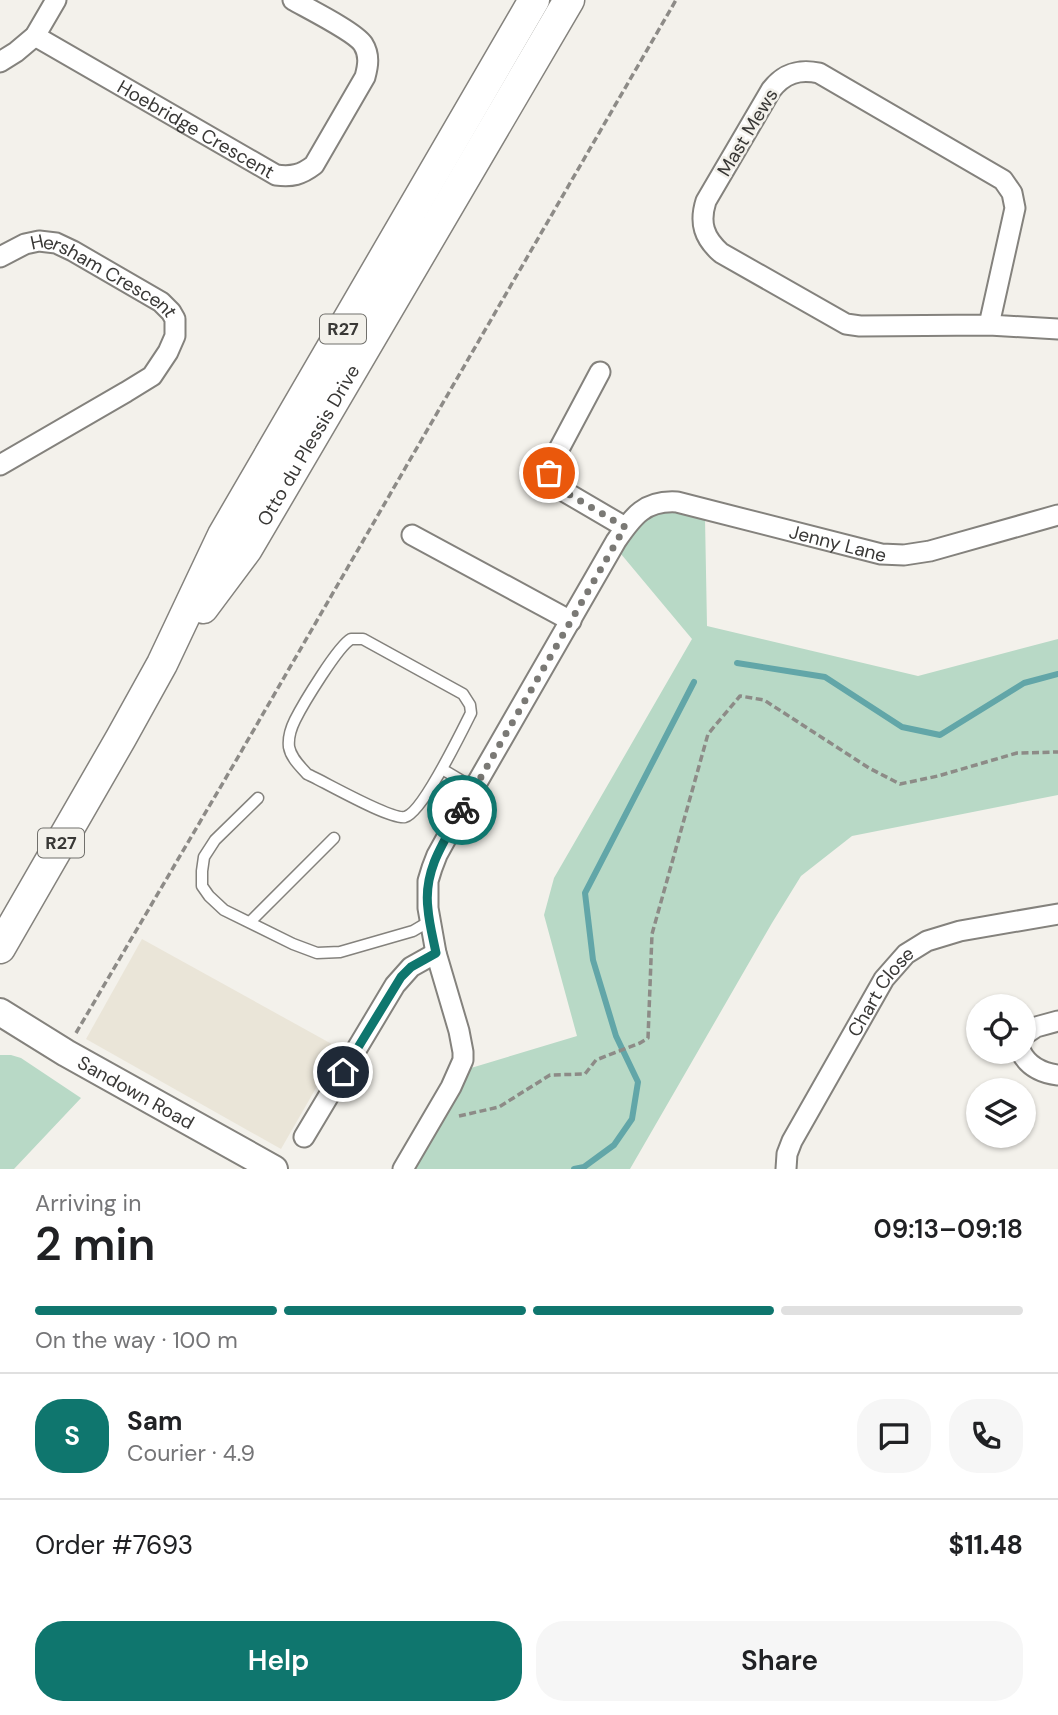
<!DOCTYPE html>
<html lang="en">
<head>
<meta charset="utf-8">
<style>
	:root { --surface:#fff; --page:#f6f6f6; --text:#202124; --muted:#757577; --line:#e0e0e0; --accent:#0f766e }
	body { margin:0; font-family:"DM Sans",sans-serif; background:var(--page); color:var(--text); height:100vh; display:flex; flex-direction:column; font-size:26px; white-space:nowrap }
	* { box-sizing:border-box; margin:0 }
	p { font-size:23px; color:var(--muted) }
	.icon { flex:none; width:38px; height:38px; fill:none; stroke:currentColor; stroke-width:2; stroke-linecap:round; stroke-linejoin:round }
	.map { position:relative; height:1169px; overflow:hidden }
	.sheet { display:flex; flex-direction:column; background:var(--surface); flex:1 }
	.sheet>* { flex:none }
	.buttons { position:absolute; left:966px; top:994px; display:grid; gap:14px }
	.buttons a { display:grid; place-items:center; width:70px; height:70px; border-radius:50%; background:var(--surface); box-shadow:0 2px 5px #0004; font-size:35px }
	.pin { position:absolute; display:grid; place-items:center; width:60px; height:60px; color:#fff; margin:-30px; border:4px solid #fff; border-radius:50%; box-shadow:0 2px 7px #0007 }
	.courier { position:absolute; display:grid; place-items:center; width:70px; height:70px; margin:-35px; border:5px solid #0f766e; border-radius:50%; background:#fff; color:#222; box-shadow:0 2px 9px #0007 }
	.headline em { font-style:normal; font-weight:600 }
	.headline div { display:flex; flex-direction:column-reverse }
	.headline { display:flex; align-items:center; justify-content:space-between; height:119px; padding:0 35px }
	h1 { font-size:46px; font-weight:600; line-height:52px }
	.bar { display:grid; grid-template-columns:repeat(4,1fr); gap:10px 7px; align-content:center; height:84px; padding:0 35px }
	.bar i { height:9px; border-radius:5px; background:var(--line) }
	.bar .active { background:var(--accent) }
	.bar p { grid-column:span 4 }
	.line { display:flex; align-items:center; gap:18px; padding:0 35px; border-top:2px solid var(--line) }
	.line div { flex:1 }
	.round { display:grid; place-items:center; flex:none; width:74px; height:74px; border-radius:28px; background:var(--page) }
	.cta { display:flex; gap:14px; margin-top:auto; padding:14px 35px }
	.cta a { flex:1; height:80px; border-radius:28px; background:var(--accent); color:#fff; font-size:28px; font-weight:600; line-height:80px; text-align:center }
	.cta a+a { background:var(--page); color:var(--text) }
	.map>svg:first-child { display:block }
	.built { fill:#eae5d8 }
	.green { fill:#b8d9c6 }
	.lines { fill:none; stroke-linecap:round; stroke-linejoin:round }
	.stream { stroke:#62a6a8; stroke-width:6 }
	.lane-casing { stroke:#84827d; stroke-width:13 }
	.street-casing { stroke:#84827d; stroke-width:23 }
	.secondary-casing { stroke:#84827d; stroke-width:30 }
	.primary-casing { stroke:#84827d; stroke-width:33 }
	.path { stroke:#8d8b87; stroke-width:3.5; stroke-dasharray:7 3.5; stroke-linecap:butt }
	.lane { stroke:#fff; stroke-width:10 }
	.street { stroke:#fff; stroke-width:19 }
	.secondary { stroke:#fff; stroke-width:26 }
	.primary { stroke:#fff; stroke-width:30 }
	.done { stroke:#7a7975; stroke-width:7; stroke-dasharray:0 12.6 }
	.route { stroke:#0f766e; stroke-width:9 }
	.labels { text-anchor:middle; stroke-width:5; stroke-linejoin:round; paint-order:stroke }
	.shield { fill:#f3f1eb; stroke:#71706c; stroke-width:2 }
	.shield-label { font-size:18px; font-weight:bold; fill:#393836 }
	.street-label { font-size:19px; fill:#393836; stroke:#f3f1eb }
</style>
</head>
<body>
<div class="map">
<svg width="1058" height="1169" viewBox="0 0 1058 1169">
	<rect width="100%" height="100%" fill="#f3f1eb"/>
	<!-- built -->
	<path class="built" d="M142,939l197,109 -58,101 -195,-110z"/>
	<!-- green -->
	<path class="green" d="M670,511l35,7 2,108 211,50 140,-37v156l-206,41 -51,40 -29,47 -142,246h-217l58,-101 106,-32 -33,-121 10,-37 138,-239 -71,-85c13,-22 20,-40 49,-43z
		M0,1055h11l10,3 60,40 -67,71h-14z"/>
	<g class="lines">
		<!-- stream -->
		<path class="stream" d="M737,663l88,14 77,50 38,8 84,-52 34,-9
			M574,1169l10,-2 30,-22 18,-26 6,-37 -22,-46 -23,-76 -8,-67 109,-211"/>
		<!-- lane casing -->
		<g class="lane-casing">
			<path id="lane" d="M351,639h12l100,55 7,11 1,8c-9,18 -49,100 -66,104 -15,3 -80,-35 -98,-43 -7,-8 -16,-16 -18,-27 -1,-9 2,-19 6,-27 8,-16 43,-74 56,-81z
				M442,769l32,19
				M258,798l-43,42 -11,17 -2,14v15l7,10 15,14 69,34 24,9 23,-1 73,-21 17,-10
				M250,922l84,-84"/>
		</g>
		<!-- street casing -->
		<g class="street-casing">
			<g id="street">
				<path id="s1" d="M35,36l241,139c16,2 25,0 38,-10l51,-88c3,-11 5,-22 -2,-33 -8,-12 -54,-35 -70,-44"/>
				<path d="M0,62l16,-10 19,-16 21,-36"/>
				<path id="s2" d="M0,257l25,-13 14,-3 17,2 17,8 88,51 10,10 4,7v17l-7,16 -16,24 -26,16 -126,73"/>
				<path d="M989,325l26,-117 -3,-15 -9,-13 -184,-107c-20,-4 -35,0 -48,17l-65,111c-7,22 -2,37 15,52l125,71 14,2 129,-1 69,4"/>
				<path d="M600,372l-50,94c-2,11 1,16 10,23l65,38"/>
				<path d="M412,535l159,86"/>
				<path d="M1024,1035l12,-8 22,-6"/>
				<path d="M1021,1052c7,14 21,21 37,23"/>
				<path d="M304,1137l91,-152 16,-18 25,-14"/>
				<path id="s3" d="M403,1169l48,-82 12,-27v-8l-4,-21 -23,-78 -8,-45v-27l4,-13 5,-13 37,-67 142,-247c17,-25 29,-41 61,-39l204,52 23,1 26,-4 128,-36"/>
				<path id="s4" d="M786,1169l1,-15 5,-13 92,-162 22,-25 21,-13 33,-10 98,-17"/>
			</g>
		</g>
		<!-- secondary casing -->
		<g class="secondary-casing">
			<g id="secondary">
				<path id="s5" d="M0,1012l66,41 208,116"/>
			</g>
		</g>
		<!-- primary casing -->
		<g class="primary-casing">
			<g id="primary">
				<path id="s6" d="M203,608l44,-59 322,-549"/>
				<path d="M0,948l121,-210 41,-74 61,-129 311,-535"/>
			</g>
		</g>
		<!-- path -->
		<path class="path" d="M76,1033l158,-269 442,-764
			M459,1116l40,-9 51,-32 35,-1 11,-14 44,-17 8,-5 4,-104 56,-200 32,-38 24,4 105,68 31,16 38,-8 79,-23 41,-1"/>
		<!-- lane -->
		<use href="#lane" class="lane"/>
		<!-- street -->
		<use href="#street" class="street"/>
		<!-- secondary -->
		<use href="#secondary" class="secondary"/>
		<!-- primary -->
		<use href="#primary" class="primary"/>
	</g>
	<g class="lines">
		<!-- done -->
		<path class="done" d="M462,810l163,-283 -65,-38 -8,-7 -3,-9"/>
		<!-- route -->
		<path class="route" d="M343,1072l58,-95 10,-10 25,-14c-3,-15 -7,-30 -8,-44 -5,-38 16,-68 34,-99"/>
	</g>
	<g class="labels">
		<!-- shield labels -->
		<g class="shield">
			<rect x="320" y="314.5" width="46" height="29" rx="5"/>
			<rect x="38" y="828.5" width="46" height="29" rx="5"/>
		</g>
		<g class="shield-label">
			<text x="343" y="335">R27</text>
			<text x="61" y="849">R27</text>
		</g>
		<!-- street labels -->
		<g class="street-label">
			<text dy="7" stroke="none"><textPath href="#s1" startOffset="186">Hoebridge Crescent</textPath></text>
			<text transform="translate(747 132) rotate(-59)" y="7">Mast Mews</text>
			<text dy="7" stroke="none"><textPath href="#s2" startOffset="116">Hersham Crescent</textPath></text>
			<text dy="7" stroke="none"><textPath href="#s6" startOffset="194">Otto du Plessis Drive</textPath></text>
			<text dy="7" stroke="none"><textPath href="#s3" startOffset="940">Jenny Lane</textPath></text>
			<text dy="7" stroke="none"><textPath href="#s4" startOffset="203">Chart Close</textPath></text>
			<text dy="7" stroke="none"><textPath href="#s5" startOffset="158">Sandown Road</textPath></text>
		</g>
	</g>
</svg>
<div class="buttons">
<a><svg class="icon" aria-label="locate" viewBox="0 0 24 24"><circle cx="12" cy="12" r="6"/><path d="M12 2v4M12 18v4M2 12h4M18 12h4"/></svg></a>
<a><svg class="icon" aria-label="layers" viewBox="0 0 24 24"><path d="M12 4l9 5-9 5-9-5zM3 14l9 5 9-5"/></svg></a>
</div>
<div class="pin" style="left:549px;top:473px;background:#ea580c"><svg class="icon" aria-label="bag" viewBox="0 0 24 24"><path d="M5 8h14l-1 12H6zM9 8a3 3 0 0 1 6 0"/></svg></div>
<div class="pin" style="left:343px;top:1072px;background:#1f2937"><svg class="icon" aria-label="home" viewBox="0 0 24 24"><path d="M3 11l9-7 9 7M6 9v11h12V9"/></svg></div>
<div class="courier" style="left:462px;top:810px"><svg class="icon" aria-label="bike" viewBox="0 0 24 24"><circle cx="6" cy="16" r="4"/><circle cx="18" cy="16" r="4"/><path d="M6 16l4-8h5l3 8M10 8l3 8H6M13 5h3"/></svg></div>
</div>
<section class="sheet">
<div class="headline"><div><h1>2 min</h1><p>Arriving in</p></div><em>09:13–09:18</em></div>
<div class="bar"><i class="active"></i><i class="active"></i><i class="active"></i><i></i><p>On the way · 100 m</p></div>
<div class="line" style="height:126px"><b class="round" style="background:var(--accent);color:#fff">S</b><div><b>Sam</b><p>Courier · 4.9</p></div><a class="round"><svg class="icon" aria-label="chat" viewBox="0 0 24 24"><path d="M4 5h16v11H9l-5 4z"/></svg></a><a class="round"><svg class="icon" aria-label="phone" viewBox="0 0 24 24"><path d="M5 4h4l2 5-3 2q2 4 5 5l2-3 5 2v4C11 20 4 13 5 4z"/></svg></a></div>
<div class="line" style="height:91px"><div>Order #7693</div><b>$11.48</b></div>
<div class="cta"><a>Help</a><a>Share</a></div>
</section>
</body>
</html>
